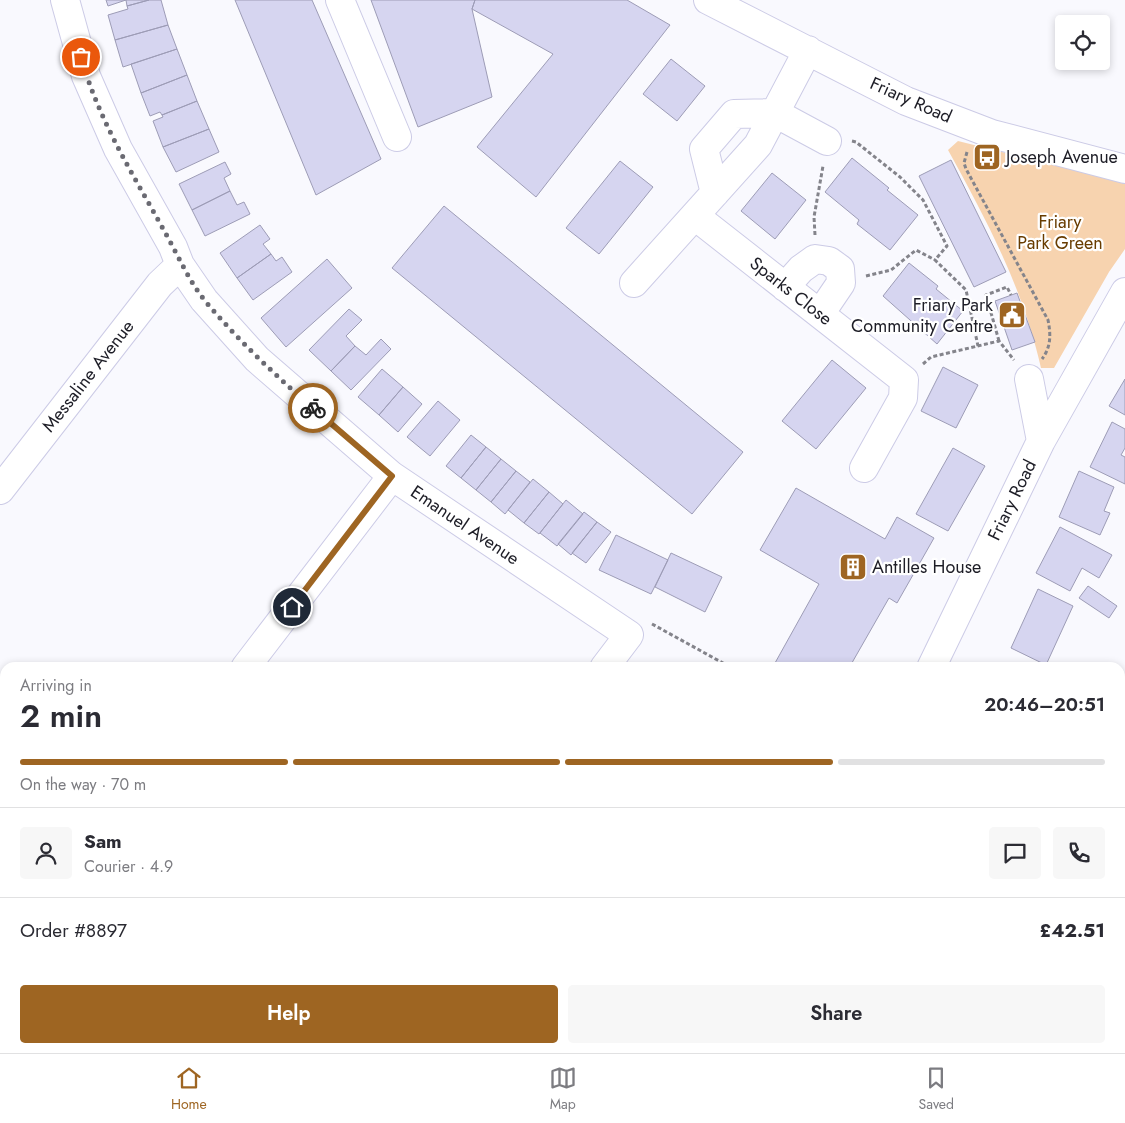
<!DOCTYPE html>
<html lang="en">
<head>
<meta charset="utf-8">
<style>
	:root { --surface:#fff; --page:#f7f7f7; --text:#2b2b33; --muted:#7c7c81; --line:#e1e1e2; --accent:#9e6522 }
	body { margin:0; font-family:Jost,sans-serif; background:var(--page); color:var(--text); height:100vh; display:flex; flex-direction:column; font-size:19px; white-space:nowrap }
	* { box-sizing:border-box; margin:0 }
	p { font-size:16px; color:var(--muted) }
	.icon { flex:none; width:28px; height:28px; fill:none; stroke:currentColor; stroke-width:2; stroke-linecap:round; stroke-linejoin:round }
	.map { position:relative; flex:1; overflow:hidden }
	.drawer { position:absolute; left:0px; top:662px; width:1125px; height:391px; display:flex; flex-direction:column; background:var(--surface); border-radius:15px 15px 0 0; box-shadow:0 2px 8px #0003 }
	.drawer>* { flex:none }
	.tools { position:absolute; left:1055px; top:15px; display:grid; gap:10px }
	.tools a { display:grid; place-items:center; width:55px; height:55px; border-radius:5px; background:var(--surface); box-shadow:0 2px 8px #0003; font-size:25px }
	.pin { position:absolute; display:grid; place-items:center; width:42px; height:42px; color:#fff; margin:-21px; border:2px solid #fff; border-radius:50%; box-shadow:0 1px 5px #0007 }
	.courier { position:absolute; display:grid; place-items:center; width:50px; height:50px; margin:-25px; border:4px solid #9e6522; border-radius:50%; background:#fff; color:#222; box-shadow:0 1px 6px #0007 }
	.headline em { font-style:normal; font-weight:600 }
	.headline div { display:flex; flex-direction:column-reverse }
	.headline { display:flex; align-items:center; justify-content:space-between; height:85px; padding:0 20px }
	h1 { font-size:32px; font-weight:600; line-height:38px }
	.bar { display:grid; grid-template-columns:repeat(4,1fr); gap:8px 5px; align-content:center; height:60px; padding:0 20px }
	.bar i { height:6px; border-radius:4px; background:var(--line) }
	.bar .active { background:var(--accent) }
	.bar p { grid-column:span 4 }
	.line { display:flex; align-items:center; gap:12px; padding:0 20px; border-top:1px solid var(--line) }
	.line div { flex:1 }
	.round { display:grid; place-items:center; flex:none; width:52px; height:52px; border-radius:5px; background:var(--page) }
	.action { display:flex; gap:10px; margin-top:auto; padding:10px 20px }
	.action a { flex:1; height:58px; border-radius:5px; background:var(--accent); color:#fff; font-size:20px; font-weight:600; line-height:58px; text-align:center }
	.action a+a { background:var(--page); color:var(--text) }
	.tabs { display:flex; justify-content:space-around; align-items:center; height:70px; border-top:1px solid var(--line); background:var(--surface); font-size:14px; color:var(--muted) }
	.tabs a { display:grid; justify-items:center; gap:2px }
	.tabs .active { color:var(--accent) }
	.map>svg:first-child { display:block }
	.green { fill:#f7d3af }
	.building { fill:#d6d5f0; stroke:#9d9cb6 }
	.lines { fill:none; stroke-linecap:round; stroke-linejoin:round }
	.minor-casing { stroke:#cccbe6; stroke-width:30 }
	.path { stroke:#84848b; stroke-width:3; stroke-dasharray:4 2.5; stroke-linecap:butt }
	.minor { stroke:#fff; stroke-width:28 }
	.done { stroke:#6a6a72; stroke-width:5; stroke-dasharray:0 9 }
	.route { stroke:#9e6522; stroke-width:6 }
	.labels { text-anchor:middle; stroke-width:4.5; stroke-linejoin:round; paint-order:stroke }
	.street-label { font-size:18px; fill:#1d1d26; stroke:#fff }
	.poi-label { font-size:18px; fill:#1d1d26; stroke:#fff; text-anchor:start }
	.park-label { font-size:18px; fill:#683c00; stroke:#fff }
</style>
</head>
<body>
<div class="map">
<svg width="1125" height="1053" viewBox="0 0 1125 1053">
	<rect width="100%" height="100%" fill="#f9f9fe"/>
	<!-- green -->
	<path class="green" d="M958,141l167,42v66l-16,23 -55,96h-13c-18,-80 -54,-147 -93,-218z"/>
	<!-- building -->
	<path class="building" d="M106,0h43l-22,6 -1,-6 -18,6z
		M149,0h12l7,25 -53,15 -7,-25 20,-6 -1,-3z
		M235,0h77l69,159 -65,36z
		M371,0h104l-3,9 20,88 -74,30z
		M475,0h152l43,25 -134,172 -59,-50 76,-93 -81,-45z
		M168,25l9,24 -54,18 -8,-27z
		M177,49l10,26 -46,18 -10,-29z
		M671,59l34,27 -28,35 -34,-27z
		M187,75l10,26 -35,14 -2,-3 -10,4 -9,-23z
		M197,101l12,28 -46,18 -10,-26 10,-4 -1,-2z
		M209,129l10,23 -43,20 -13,-25z
		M852,158l37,30 -2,2 31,25 -28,35 -33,-26 2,-4 -34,-28z
		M951,160l55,112 -32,15 -55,-111z
		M620,161l33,26 -54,67 -33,-26z
		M225,162l6,12 -7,4 6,13 -38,19 -13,-26z
		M772,173l34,27 -31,39 -34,-28z
		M230,191l7,14 7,-3 6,12 -45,22 -13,-26z
		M444,206l299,246 -51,62 -300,-246z
		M260,225l10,14 -7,5 8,10 -34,24 -17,-25z
		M271,254l5,7 6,-4 10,15 -39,28 -16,-22z
		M327,259l25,29 -66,59 -25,-29z
		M909,263l29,23 -2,3 27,22 -26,33 -54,-48z
		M1017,293l18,49 -23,8 -17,-49z
		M349,309l13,11 -16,16 9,10 -24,25 -22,-21z
		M381,339l10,10 -40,41 -20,-19 24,-25 11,9z
		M832,360l34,28 -50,61 -34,-28z
		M943,367l35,18 -22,43 -35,-17z
		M382,369l21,18 -24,28 -21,-18z
		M1125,379v36l-16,-9z
		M403,387l19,17 -24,28 -19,-17z
		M438,401l22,19 -30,36 -23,-19z
		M1112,422l13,7v19l-4,7 4,2v27l-35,-17z
		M471,435l15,12 -25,31 -15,-12z
		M486,447l15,12 -25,31 -15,-12z
		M953,448l32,18 -37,65 -32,-17z
		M501,459l15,12 -25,31 -15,-12z
		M516,471l14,11 -25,32 -14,-12z
		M1079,471l35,16 -10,24 6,2 -10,22 -41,-18z
		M533,479l16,13 -25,31 -16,-13z
		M796,488l89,51 12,-22 37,21 -37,65 -8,-5 -40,70h-67l-7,-5 44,-79 -59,-34z
		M549,492l14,12 -24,30 -15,-11z
		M566,500l17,14 -26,32 -17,-13z
		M584,512l13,10 -26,33 -13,-11z
		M597,522l14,10 -25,31 -14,-10z
		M1060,527l52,28 -13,23 -17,-10 -12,23 -34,-18z
		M616,535l52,25 -17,34 -52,-24z
		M671,553l51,24 -17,35 -50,-25z
		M1088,586l29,20 -8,12 -30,-20z
		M1038,589l35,17 -27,59 -35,-17z
		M1124,827h1v50l-5,-4v-41z"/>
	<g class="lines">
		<!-- minor casing -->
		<g class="minor-casing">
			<path id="minor" d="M65,0l21,76 32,73 55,98 7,18 24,35 53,59 135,117 237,159 -25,33
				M340,0l57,137
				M708,0l198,101 86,33 133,35
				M715,193l-11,-44 30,-35 41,-1 52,28
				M695,216l209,164 -1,18 -39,70
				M634,283l124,-138 50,-95
				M785,287l16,-18 14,-10 14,2 11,8 1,14 -21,31
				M1029,379l12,62
				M0,490l160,-206 20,-19
				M245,668l147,-192
				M931,668l110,-227 84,-149
				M0,916l5,3
				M1120,930l5,4
				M251,1049l9,4
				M352,1053l2,-4
				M754,1053l3,-4"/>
		</g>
		<!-- path -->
		<path class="path" d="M852,141l4,1 44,35 23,23 24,46 -12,14 31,30 12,56
			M967,152l-3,11 2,6 82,151c3,15 3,27 -6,39
			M815,235l-1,-18 9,-51
			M866,276l25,-6 25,-20 19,10
			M999,341l-13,-46 21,-8 4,8
			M923,364l8,-7 68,-16 15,19
			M652,624l80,44"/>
		<!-- minor -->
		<use href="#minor" class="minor"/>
	</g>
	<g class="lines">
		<!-- done -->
		<path class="done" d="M81,57c19,69 59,128 92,190 10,19 19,38 33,55 33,39 69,73 107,106"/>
		<!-- route -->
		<path class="route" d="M292,607l100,-131 -79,-68"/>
	</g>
	<!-- icons -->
	<defs>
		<g id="bus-square" transform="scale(1.4375)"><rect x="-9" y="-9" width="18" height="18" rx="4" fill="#9e6522" stroke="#fff"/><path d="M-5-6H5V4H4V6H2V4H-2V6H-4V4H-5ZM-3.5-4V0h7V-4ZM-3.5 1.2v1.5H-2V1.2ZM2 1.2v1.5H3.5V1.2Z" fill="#fff"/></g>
		<g id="civic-square" transform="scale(1.4375)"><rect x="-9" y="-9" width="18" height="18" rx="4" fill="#9e6522" stroke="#fff"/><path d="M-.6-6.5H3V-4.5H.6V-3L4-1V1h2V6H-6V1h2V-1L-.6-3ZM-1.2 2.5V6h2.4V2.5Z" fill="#fff"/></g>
		<g id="building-square" transform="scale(1.4375)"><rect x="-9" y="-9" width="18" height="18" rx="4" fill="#9e6522" stroke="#fff"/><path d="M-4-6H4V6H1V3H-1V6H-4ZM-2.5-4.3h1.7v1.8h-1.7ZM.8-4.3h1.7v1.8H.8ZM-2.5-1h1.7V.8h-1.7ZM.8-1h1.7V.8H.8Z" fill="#fff"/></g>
	</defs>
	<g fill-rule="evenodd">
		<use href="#bus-square" x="987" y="157"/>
		<use href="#civic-square" x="1012" y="315"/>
		<use href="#building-square" x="853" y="567"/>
	</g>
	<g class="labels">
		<!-- street labels -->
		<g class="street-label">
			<text transform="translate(911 100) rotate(24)" y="6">Friary Road</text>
			<text transform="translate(791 291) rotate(38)" y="6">Sparks Close</text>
			<text transform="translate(88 376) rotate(-52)" y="6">Messaline Avenue</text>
			<text transform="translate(1012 500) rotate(-64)" y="6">Friary Road</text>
			<text transform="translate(465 525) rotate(34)" y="6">Emanuel Avenue</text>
		</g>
		<!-- poi labels -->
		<g class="poi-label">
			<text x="1006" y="163">Joseph Avenue</text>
			<text x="993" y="311" text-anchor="end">Friary Park<tspan x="993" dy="21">Community Centre</tspan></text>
			<text x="872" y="573">Antilles House</text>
		</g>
		<!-- park labels -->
		<g class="park-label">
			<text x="1060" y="228">Friary<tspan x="1060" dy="21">Park Green</tspan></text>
		</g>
	</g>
</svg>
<div class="tools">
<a><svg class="icon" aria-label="locate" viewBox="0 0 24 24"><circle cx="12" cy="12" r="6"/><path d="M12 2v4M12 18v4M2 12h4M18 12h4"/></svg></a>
</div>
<div class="pin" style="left:81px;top:57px;background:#ea580c"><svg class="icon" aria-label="bag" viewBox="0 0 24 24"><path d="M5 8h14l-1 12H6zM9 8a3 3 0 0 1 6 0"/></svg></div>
<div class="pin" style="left:292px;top:607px;background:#1f2937"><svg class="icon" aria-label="home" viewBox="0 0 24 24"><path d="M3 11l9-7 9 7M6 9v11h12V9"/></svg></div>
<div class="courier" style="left:313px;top:408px"><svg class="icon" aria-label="bike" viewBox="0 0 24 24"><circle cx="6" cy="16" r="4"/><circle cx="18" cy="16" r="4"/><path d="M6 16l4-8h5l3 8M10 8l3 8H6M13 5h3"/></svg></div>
<section class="drawer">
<div class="headline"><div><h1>2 min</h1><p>Arriving in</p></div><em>20:46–20:51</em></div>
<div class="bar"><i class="active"></i><i class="active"></i><i class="active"></i><i></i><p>On the way · 70 m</p></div>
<div class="line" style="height:90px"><a class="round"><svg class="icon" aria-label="person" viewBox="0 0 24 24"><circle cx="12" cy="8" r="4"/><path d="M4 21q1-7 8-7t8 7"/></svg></a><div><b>Sam</b><p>Courier · 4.9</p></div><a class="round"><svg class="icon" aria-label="chat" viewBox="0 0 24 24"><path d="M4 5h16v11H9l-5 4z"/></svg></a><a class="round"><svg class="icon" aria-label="phone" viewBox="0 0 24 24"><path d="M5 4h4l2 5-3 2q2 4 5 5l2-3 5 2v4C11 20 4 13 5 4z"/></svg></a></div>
<div class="line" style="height:65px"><div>Order #8897</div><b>£42.51</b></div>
<div class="action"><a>Help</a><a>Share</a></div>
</section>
</div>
<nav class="tabs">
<a class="active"><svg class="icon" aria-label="home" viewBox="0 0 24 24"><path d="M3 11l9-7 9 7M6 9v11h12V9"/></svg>Home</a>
<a><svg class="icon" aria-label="map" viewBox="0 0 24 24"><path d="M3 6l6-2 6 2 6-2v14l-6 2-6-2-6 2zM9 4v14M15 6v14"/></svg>Map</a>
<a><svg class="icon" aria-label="saved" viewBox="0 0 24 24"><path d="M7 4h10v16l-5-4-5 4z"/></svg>Saved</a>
</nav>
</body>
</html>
